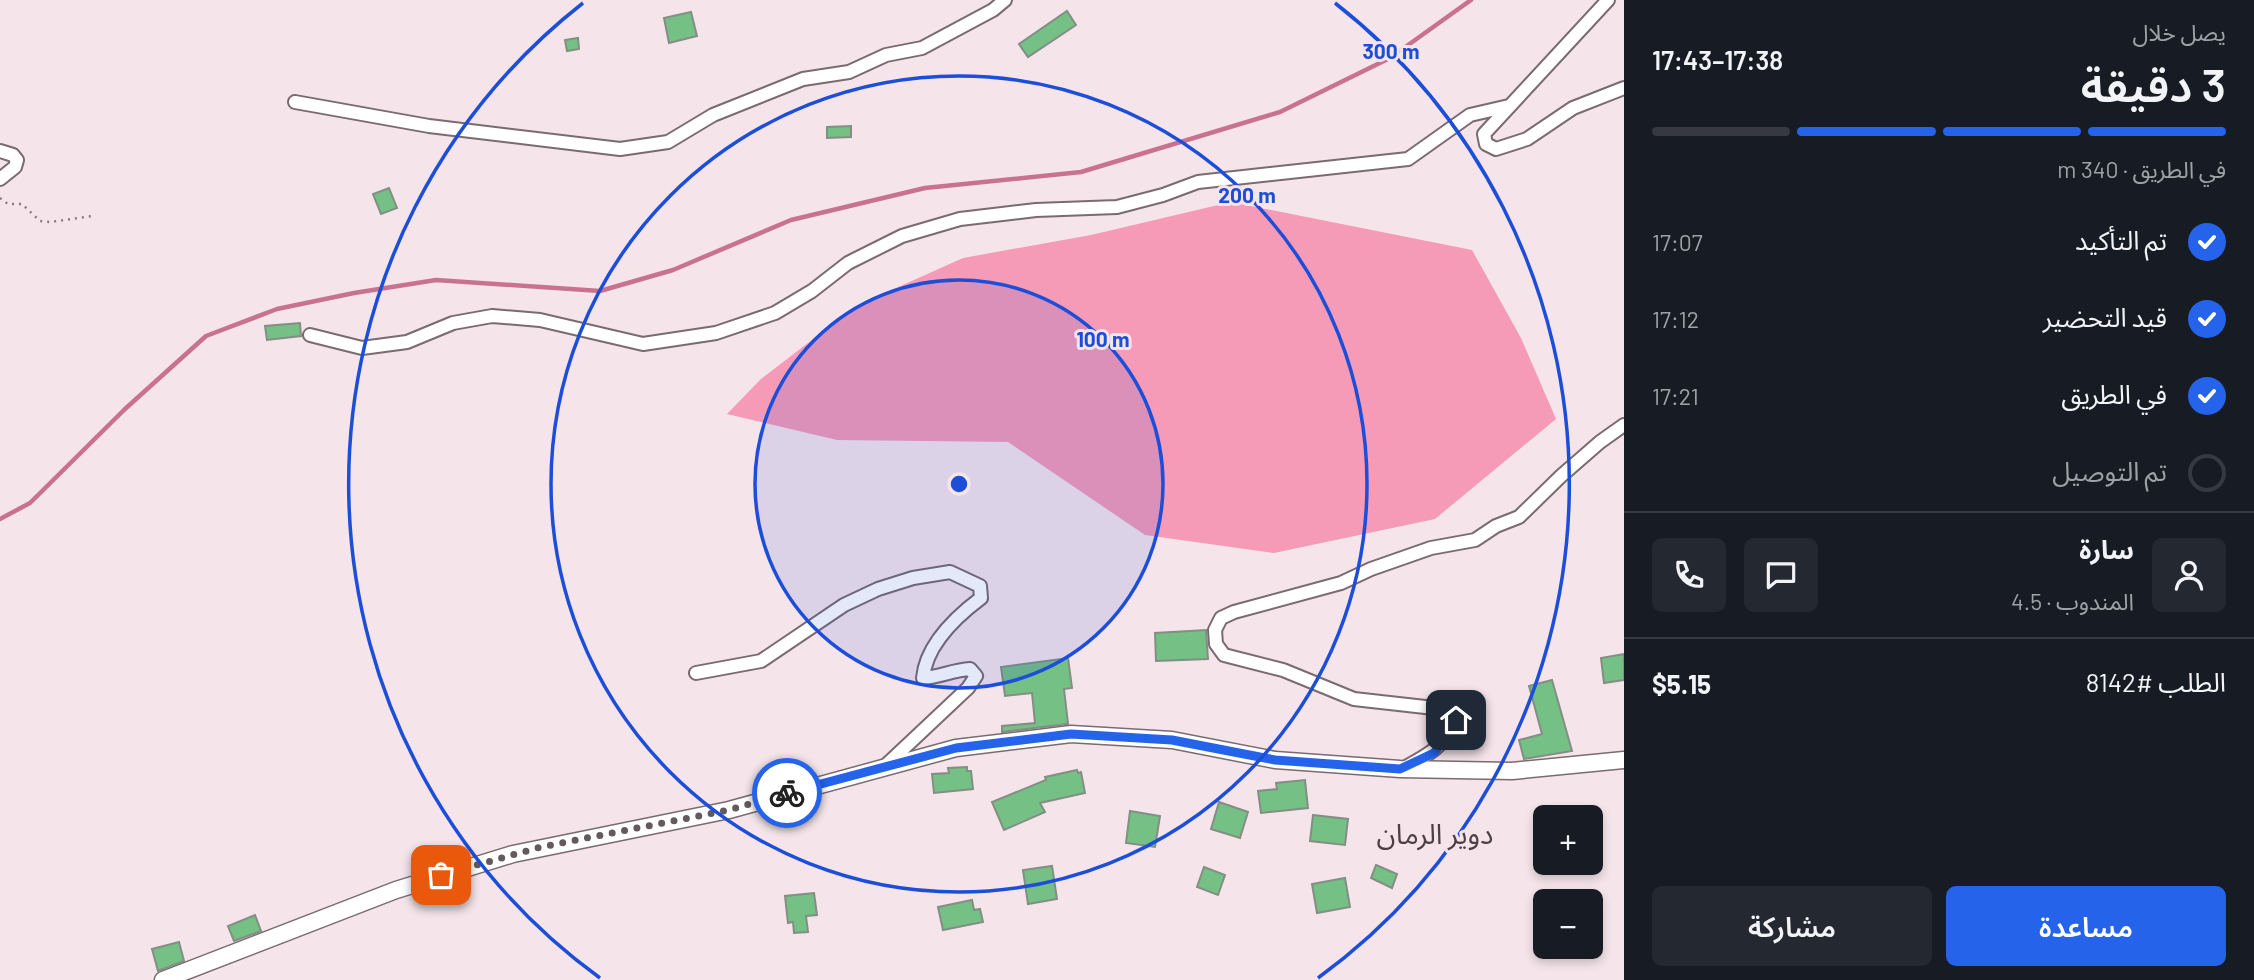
<!DOCTYPE html>
<html lang="ar">
<head>
<meta charset="utf-8">
<style>
	:root { --surface:#171b24; --page:#242831; --text:#f1f3f6; --muted:#9ea1a6; --line:#363941; --accent:#2563eb }
	body { margin:0; font-family:Barlow,"Noto Sans Arabic",sans-serif; background:var(--page); color:var(--text); direction:rtl; height:100vh; display:flex; flex-direction:column; font-size:26px; white-space:nowrap }
	* { box-sizing:border-box; margin:0 }
	p { font-size:23px; color:var(--muted) }
	.icon { flex:none; width:38px; height:38px; fill:none; stroke:currentColor; stroke-width:2; stroke-linecap:round; stroke-linejoin:round }
	.map { position:relative; flex:1; overflow:hidden; direction:ltr }
	.details { display:flex; flex-direction:column; background:var(--surface); width:630px }
	.details>* { flex:none }
	.fabs { position:absolute; left:1533px; top:805px; display:grid; gap:14px }
	.fabs a { display:grid; place-items:center; width:70px; height:70px; border-radius:10px; background:var(--surface); box-shadow:0 4px 10px #0003; font-size:35px }
	.pin { position:absolute; display:grid; place-items:center; width:60px; height:60px; color:#fff; margin:-30px; border-radius:14px; box-shadow:0 4px 10px #0006 }
	.courier { position:absolute; display:grid; place-items:center; width:70px; height:70px; margin:-35px; border:5px solid #2563eb; border-radius:50%; background:#fff; color:#222; box-shadow:0 2px 9px #0007 }
	.headline em { font-style:normal; font-weight:600 }
	.headline div { display:flex; flex-direction:column-reverse }
	.headline { display:flex; align-items:center; justify-content:space-between; height:119px; padding:0 28px }
	h1 { font-size:46px; font-weight:600; line-height:52px }
	.bar { display:grid; grid-template-columns:repeat(4,1fr); gap:10px 7px; align-content:center; height:84px; padding:0 28px }
	.bar i { height:9px; border-radius:5px; background:var(--line) }
	.bar .on { background:var(--accent) }
	.bar p { grid-column:span 4 }
	.line { display:flex; align-items:center; gap:18px; padding:0 28px; border-top:2px solid var(--line) }
	.line div { flex:1 }
	.round { display:grid; place-items:center; flex:none; width:74px; height:74px; border-radius:10px; background:var(--page) }
	ol { padding:0 28px; list-style:none }
	li { display:flex; align-items:center; gap:21px; height:77px }
	li p { margin-inline-start:auto }
	li .icon { padding:7px; border-radius:50%; background:var(--accent); color:#fff; stroke-width:4 }
	li:last-child { color:var(--muted) }
	li i { width:38px; height:38px; border:4px solid var(--line); border-radius:50% }
	.primary-button { display:flex; gap:14px; margin-top:auto; padding:14px 28px }
	.primary-button a { flex:1; height:80px; border-radius:10px; background:var(--accent); color:#fff; font-size:28px; font-weight:600; line-height:80px; text-align:center }
	.primary-button a+a { background:var(--page); color:var(--text) }
	main { display:flex; flex:1; min-height:0 }
	.map>svg:first-child { display:block }
	.forest { fill:#f59ab7 }
	.lines { fill:none; stroke-linecap:round; stroke-linejoin:round }
	.stream { stroke:#c9728f; stroke-width:4.5 }
	.building { fill:#74c085; stroke:#838e85; stroke-width:2 }
	.minor-casing { stroke:#796b6f; stroke-width:16 }
	.tertiary-casing { stroke:#796b6f; stroke-width:19 }
	.path { stroke:#877c7f; stroke-width:2.5; stroke-dasharray:2 5; stroke-linecap:butt }
	.minor { stroke:#fff; stroke-width:12 }
	.tertiary { stroke:#fff; stroke-width:16 }
	.done { stroke:#635a5c; stroke-width:7; stroke-dasharray:0 12.6 }
	.route { stroke:#2563eb; stroke-width:9 }
	.ring { fill:none; stroke:#1d4ed8; stroke-width:3.5 }
	.labels { text-anchor:middle; stroke-width:6; stroke-linejoin:round; paint-order:stroke }
	.quarter-label { font-size:28px; fill:#4c4043; stroke:#f5e5ea }
	.centre { fill:#1d4ed8; stroke:#f5e5ea; stroke-width:3.5 }
	.ring-label { font-size:21px; text-anchor:middle; font-weight:bold; fill:#1d4ed8; stroke:#f5e5ea; stroke-width:6; stroke-linejoin:round; paint-order:stroke }
</style>
</head>
<body>
<main>
<section class="details">
<div class="headline"><div><h1>3 دقيقة</h1><p>يصل خلال</p></div><em>17:38–17:43</em></div>
<div class="bar"><i class="on"></i><i class="on"></i><i class="on"></i><i></i><p>في الطريق · 340 m</p></div>
<ol>
<li><svg class="icon" aria-label="check" viewBox="0 0 24 24"><path d="M5 12l5 5 9-10"/></svg>تم التأكيد<p>17:07</p></li>
<li><svg class="icon" aria-label="check" viewBox="0 0 24 24"><path d="M5 12l5 5 9-10"/></svg>قيد التحضير<p>17:12</p></li>
<li><svg class="icon" aria-label="check" viewBox="0 0 24 24"><path d="M5 12l5 5 9-10"/></svg>في الطريق<p>17:21</p></li>
<li><i></i>تم التوصيل</li>
</ol>
<div class="line" style="height:126px"><a class="round"><svg class="icon" aria-label="person" viewBox="0 0 24 24"><circle cx="12" cy="8" r="4"/><path d="M4 21q1-7 8-7t8 7"/></svg></a><div><b>سارة</b><p>المندوب · 4.5</p></div><a class="round"><svg class="icon" aria-label="chat" viewBox="0 0 24 24"><path d="M4 5h16v11H9l-5 4z"/></svg></a><a class="round"><svg class="icon" aria-label="phone" viewBox="0 0 24 24"><path d="M5 4h4l2 5-3 2q2 4 5 5l2-3 5 2v4C11 20 4 13 5 4z"/></svg></a></div>
<div class="line" style="height:91px"><div>الطلب #8142</div><b>$5.15</b></div>
<div class="primary-button"><a>مساعدة</a><a>مشاركة</a></div>
</section>
<div class="map">
<svg width="1624" height="980" viewBox="0 0 1624 980">
	<rect width="100%" height="100%" fill="#f5e5ea"/>
	<!-- forest -->
	<path class="forest" d="M1231,202l241,48 49,88 35,81 -121,100 -161,34 -129,-18 -137,-93 -171,-2 -110,-26 34,-35 95,-73 107,-48 128,-23z"/>
	<g class="lines">
		<!-- stream -->
		<path class="stream" d="M0,519l30,-16 95,-94 81,-73 71,-27 77,-16 82,-13 164,11 73,-21 118,-50 134,-32 156,-16 199,-60 110,-54 81,-58"/>
	</g>
	<!-- building -->
	<path class="building" d="M1067,11l9,14 -48,32 -9,-13z
		M691,12l6,24 -28,7 -5,-25z
		M578,38l1,11 -12,2 -2,-11z
		M851,126v11l-24,1v-11z
		M389,188l8,20 -16,6 -8,-20z
		M300,323l1,13 -34,4 -2,-14z
		M1206,630l2,29 -52,2 -1,-28z
		M1624,654v26l-20,3 -3,-25z
		M1068,658l4,30 -8,1 4,35 -66,8v-6l33,-3 -3,-30 -27,3 -4,-29z
		M1552,680l20,71 -48,8 -5,-19 23,-6 -13,-48z
		M967,767v4h4l2,18 -39,4 -2,-19 17,-1 -1,-5z
		M1077,770l1,3 3,-1 4,21 -45,10 5,9 -41,18 -12,-28 54,-22 -1,-3z
		M1305,780l3,28 -47,5 -3,-22 19,-2 -1,-6z
		M1219,802l29,10 -8,26 -29,-9z
		M1130,811l30,5 -5,31 -29,-4z
		M1313,815l35,4 -3,26 -35,-4z
		M1376,865l21,9 -5,14 -21,-10z
		M1052,866l5,33 -29,5 -5,-34z
		M1204,867l21,8 -7,20 -21,-8z
		M1345,878l5,29 -33,6 -5,-29z
		M814,893l3,22 -11,1 2,16 -14,1 -1,-11 -5,1 -3,-27z
		M972,900l2,10 6,-1 3,13 -40,8 -5,-23z
		M255,915l6,16 -27,10 -6,-15z
		M179,942l5,19 -26,10 -6,-22z"/>
	<g class="lines">
		<!-- minor casing -->
		<g class="minor-casing">
			<path id="minor" d="M1608,0l-124,134 2,10 10,5 31,-10 46,-31 51,-20
				M295,102l134,24 191,23 48,-7 45,-27 90,-36 46,-7 37,-17 36,-7 71,-38 12,-10
				M0,151l13,4 4,5 -2,7 -15,12
				M310,335l52,13 45,-6 46,-19 39,-7 48,4 103,24 73,-11 59,-20 37,-22 36,-28 54,-27 58,-17 76,-9 81,-3 46,-12 35,-13 210,-23 62,-44 39,-9
				M696,673l65,-12 83,-56 34,-16 35,-11 37,-6 30,14 1,12c-24,18 -55,47 -58,80 17,-1 30,-8 47,-9l6,7 -8,12 -83,78
				M1404,768c24,-13 40,-21 52,-47l-6,-8 -7,-4 -89,-10 -71,-29 -59,-15 -8,-11 -1,-14 6,-12 13,-6 107,-29 30,-14 60,-21 44,-8 21,-14 23,-9 42,-41 39,-34 24,-17"/>
		</g>
		<!-- tertiary casing -->
		<g class="tertiary-casing">
			<path id="tertiary" d="M163,980l233,-90 117,-36 216,-44 227,-62 115,-14 101,6 103,20 125,9 112,2 112,-11"/>
		</g>
		<!-- path -->
		<path class="path" d="M0,198l8,6h14l18,17 10,1 42,-6"/>
		<!-- minor -->
		<use href="#minor" class="minor"/>
		<!-- tertiary -->
		<use href="#tertiary" class="tertiary"/>
	</g>
	<g class="lines">
		<!-- done -->
		<path class="done" d="M441,875l100,-28 188,-37 58,-17"/>
		<!-- route -->
		<path class="route" d="M787,793l169,-45 115,-14 101,6 103,20 125,9 34,-16 17,-22 5,-11"/>
	</g>
	<!-- distance rings -->
	<circle cx="959" cy="484" r="204" fill="#1d4ed8" fill-opacity=".12"/>
	<g class="ring">
		<circle cx="959" cy="484" r="204"/>
		<circle cx="959" cy="484" r="408"/>
		<path d="M600 978A611 611 0 0 1 583 3M1335 3A611 611 0 0 1 1318 978"/>
	</g>
	<g class="labels">
		<!-- quarter labels -->
		<g class="quarter-label">
			<text x="1435" y="844">دوير الرمان</text>
		</g>
	</g>
	<circle cx="959" cy="484" r="10" class="centre"/>
	<g class="ring-label">
		<text x="1391" y="59">300 m</text>
		<text x="1247" y="203">200 m</text>
		<text x="1103" y="347">100 m</text>
	</g>
</svg>
<div class="fabs">
<a>+</a>
<a>−</a>
</div>
<div class="pin" style="left:441px;top:875px;background:#ea580c"><svg class="icon" aria-label="bag" viewBox="0 0 24 24"><path d="M5 8h14l-1 12H6zM9 8a3 3 0 0 1 6 0"/></svg></div>
<div class="pin" style="left:1456px;top:720px;background:#1f2937"><svg class="icon" aria-label="home" viewBox="0 0 24 24"><path d="M3 11l9-7 9 7M6 9v11h12V9"/></svg></div>
<div class="courier" style="left:787px;top:793px"><svg class="icon" aria-label="bike" viewBox="0 0 24 24"><circle cx="6" cy="16" r="4"/><circle cx="18" cy="16" r="4"/><path d="M6 16l4-8h5l3 8M10 8l3 8H6M13 5h3"/></svg></div>
</div>
</main>
</body>
</html>
